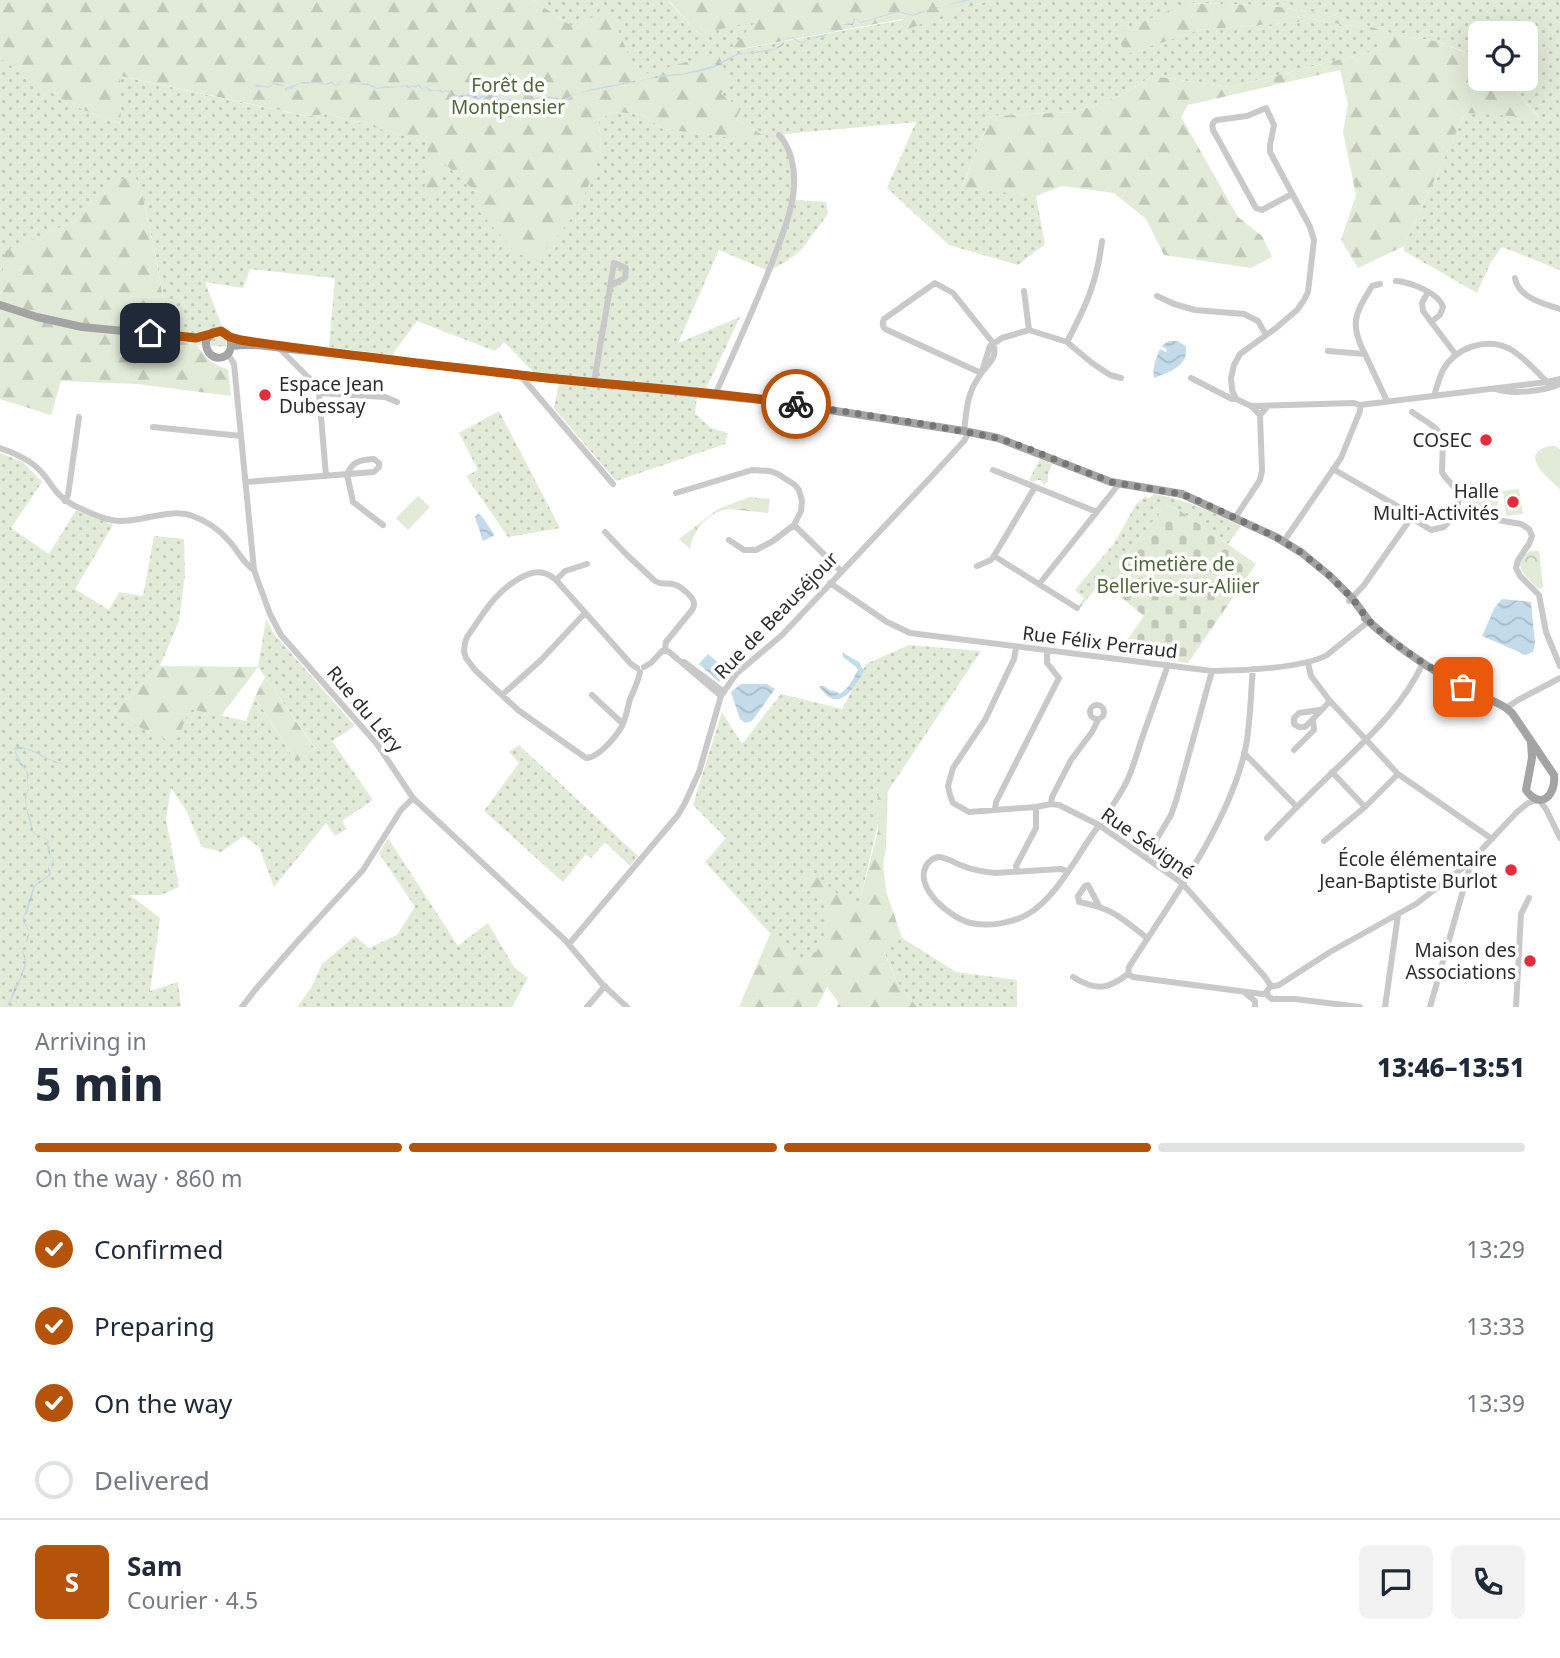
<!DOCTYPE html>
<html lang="en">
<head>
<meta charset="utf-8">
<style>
	:root { --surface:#fff; --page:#f2f2f3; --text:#1f2937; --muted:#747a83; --line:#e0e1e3; --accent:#b45309 }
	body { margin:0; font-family:"Noto Sans",sans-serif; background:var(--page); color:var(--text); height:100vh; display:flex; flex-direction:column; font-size:26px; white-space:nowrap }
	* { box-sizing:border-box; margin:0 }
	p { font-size:23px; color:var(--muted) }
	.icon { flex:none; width:38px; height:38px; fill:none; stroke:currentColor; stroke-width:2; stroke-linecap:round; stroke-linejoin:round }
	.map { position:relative; height:1007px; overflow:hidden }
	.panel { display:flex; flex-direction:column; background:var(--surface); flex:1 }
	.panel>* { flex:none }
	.fabs { position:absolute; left:1468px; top:21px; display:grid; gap:14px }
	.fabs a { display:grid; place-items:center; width:70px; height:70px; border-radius:10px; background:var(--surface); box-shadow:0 7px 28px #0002; font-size:35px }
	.pin { position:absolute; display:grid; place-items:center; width:60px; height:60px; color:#fff; margin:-30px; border-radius:14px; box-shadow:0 4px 10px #0006 }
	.courier { position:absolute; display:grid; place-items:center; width:70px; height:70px; margin:-35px; border:5px solid #b45309; border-radius:50%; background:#fff; color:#222; box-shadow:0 2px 9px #0007 }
	.head em { font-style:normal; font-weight:800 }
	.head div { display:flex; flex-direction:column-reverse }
	.head { display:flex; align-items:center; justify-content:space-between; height:119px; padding:0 35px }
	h1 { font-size:46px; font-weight:800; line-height:52px }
	.bar { display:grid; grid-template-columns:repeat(4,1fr); gap:10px 7px; align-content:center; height:84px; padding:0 35px }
	.bar i { height:9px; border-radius:5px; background:var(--line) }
	.bar .selected { background:var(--accent) }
	.bar p { grid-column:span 4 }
	.line { display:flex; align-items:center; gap:18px; padding:0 35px; border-top:2px solid var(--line) }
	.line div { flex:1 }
	.round { display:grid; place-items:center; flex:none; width:74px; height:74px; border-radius:10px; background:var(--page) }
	ol { padding:0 35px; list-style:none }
	li { display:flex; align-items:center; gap:21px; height:77px }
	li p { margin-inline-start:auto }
	li .icon { padding:7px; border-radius:50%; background:var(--accent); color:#fff; stroke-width:4 }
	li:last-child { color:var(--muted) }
	li i { width:38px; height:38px; border:4px solid var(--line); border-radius:50% }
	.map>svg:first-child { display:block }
	.grass { fill:url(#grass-dots) }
	.forest { fill:url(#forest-firs) }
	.cemetery { fill:url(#cemetery-stones) }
	.park { fill:url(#park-crowns) }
	.pitch { fill:#e2ead8 }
	.water { fill:url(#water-waves) }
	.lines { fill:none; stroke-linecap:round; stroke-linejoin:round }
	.minor { stroke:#c9c9c9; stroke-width:6 }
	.major { stroke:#a4a4a4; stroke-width:8 }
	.done { stroke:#767676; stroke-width:7; stroke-dasharray:0 12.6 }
	.route { stroke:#b45309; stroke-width:9 }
	.poi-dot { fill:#e32d3c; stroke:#fff; stroke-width:2.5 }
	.labels { text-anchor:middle; stroke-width:7; stroke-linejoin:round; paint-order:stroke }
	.park-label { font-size:19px; fill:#4f663a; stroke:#fff }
	.poi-label { font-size:19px; fill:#2c2c2c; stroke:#fff; text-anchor:end }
	.street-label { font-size:19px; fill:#2c2c2c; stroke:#fff }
</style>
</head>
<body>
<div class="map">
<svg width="1560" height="1007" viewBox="0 0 1560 1007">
	<defs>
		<pattern id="grass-dots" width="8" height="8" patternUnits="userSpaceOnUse" patternTransform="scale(1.75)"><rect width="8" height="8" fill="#e2ead8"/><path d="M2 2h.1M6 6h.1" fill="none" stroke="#c2c9ba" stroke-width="1.8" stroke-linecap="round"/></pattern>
		<pattern id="forest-firs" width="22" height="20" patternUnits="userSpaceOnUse" patternTransform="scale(1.75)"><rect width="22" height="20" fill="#e2ead8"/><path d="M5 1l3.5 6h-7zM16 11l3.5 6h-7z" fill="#c2c9ba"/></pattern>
		<pattern id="cemetery-stones" width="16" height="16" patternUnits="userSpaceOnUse" patternTransform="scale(1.75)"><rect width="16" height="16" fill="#e2ead8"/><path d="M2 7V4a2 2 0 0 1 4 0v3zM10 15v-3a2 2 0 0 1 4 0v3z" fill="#c2c9ba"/></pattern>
		<pattern id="park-crowns" width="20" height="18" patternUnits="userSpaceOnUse" patternTransform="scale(1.75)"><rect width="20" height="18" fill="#e2ead8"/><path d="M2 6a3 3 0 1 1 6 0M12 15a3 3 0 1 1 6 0" fill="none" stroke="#c2c9ba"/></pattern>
		<pattern id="water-waves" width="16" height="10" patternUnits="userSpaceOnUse" patternTransform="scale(1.75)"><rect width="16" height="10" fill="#c4dbea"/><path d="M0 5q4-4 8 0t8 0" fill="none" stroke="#a9bcc9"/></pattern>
	</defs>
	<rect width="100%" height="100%" fill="#fff"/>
	<!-- grass -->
	<path class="grass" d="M533,0h138l-2,2 30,32 58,-14 -27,31 228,-41 34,-10h568v270l-58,-23 -11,15 -14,31 -73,-42v-5l61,-133 74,4 -33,-38h20v-46h-46v24l-44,-16 -39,-6 -67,-21 -65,-9 -78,-2 -62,51 74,-24 99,-8 13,-3 61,11 10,19 -152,38 -78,-11 -32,20 -45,16 -84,4 -29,71 74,9 9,48 -27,21 -69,-20 -62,-57 29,-66 -132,12 7,16 6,25 -1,25 30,2 2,12 -26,35 -15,12 -18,10 -50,-21 -41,93 62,-26 -32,68 -11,11 -2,18 16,14 17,5 -3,11 -109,37 -62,-73 5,-25 -17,-2 -38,-39 -9,9 -78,-30 -25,34 -63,-8 6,-69 -85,-9 -7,19 -38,-6 25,65 -33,-2 -27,-6 -14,-82 -15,-69 -8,-15 -41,24 -17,24 -69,30 -6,47v-240c37,25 77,55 121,65l-2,-47 187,40 23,-2 100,29 15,20 32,29 125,-38 -2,-34 13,-8 29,2 22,15 104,12 -1,-4 -30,-18 -100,-43 -28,-70 -32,23z
		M499,411l61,117 -52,9 -42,-61 12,-6 -19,-37z
		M0,453l23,9 19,20 -31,46 38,26 27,-44 37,15 -38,64 34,21 10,-18 24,4 11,-60 30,3 1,36 -6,46 -19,45 -48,48 78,-5 56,12 9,-24 41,65 20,-13 -58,-82 8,-48 8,15 81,92 -23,15 41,59 -31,21 5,8 -12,7 -9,-13 -52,64 -15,-40 -15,-11 -23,16 -19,-5 -16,-37 -15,-22 -5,31 13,68 -18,8h-31l30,23 -10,73 28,-9 3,25h-181z
		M1040,459l12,5 -4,10v8l-5,3 -2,-5h-3l-4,2 -5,-2z
		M1154,494c33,6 56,17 87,32l-13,18 -49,-34 -13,-5 -63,78 -2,-1 -22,27 -2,-1 7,-10 -9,-8 40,-48 21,-38 10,-8 2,3z
		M909,645l72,6 -97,146 -26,112 -41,42 -20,12 -92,-101 21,-24 -33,-33 29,-93 20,32 39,-50 61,15 24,-45z
		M519,745l119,111 -8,10 -25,-24 -14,16 -5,-4 -23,28 -79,-71 35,-48 -10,-11z
		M388,838l70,108 30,-23 26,44 14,11 -16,29h-215l14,-19 11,-24 33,-28 14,12 28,-13 18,-28 -36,-54z
		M902,938l54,34 61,8v27h-100l-21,-27 -12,-29z"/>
	<!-- forest -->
	<path class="forest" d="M0,0h533l43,29 32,-24 29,71 81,-23 12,31 -9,10 20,14 -5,11 30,18 1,5 -104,-13 -22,-15 -29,-2 -13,8 2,34 -22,55 -43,53 -21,-10 -38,-43 -1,-17 -31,-28 -8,30 -13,4 4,-55 -99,-29 -22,2 -187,-40 1,47c-44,-10 -84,-39 -121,-65z
		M671,0h321l-34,10 -50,19 -6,-10 -173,32 27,-30 -57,13 -30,-33z
		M1187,3l78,2 65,9 67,21 39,6 44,17v21h26l33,39 -74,-5 -61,133 -46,22 -17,-28 15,-45 -13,-63 5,-28 -8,-34 -152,35 -7,12 57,100 24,19 10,21 -21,11 -87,-13 -18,-36 -32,-26 -52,-7 -26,10 -74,-8 29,-72 84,-4 45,-16 32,-20 78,11 152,-38 -11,-19 -59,-11 -14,3 -99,8 -74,25 -8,-22z
		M133,173l8,15 15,70 14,81 27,6c9,14 16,20 31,24l3,27 -94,-12 -76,-3 -10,34 -51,-16v-101l5,-47 70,-30 16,-24z
		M160,666l98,1 -37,49 -31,-7 -15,35 -63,-30z
		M265,677l51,73 -20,12 -41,-65z
		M880,783h8l-2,65 -3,16 3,27 16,47 -18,14 12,28 21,27h-80l2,-4 -12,-16 -10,20h-78l32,-75 26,31 20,-12 10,-21 1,-15 -8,-18 -14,-13 -3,-13 5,-3 32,28 18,12 20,-77 -2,-23z"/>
	<!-- cemetery -->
	<path class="cemetery" d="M1166,505l13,5 77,54 -68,99 -71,-8 27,-39 -41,-33z"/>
	<!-- park -->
	<path class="park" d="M750,497l20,2 -2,14 -40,-4c-20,3 -35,21 -38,40l-11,-10 39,-30z
		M1531,551h8l4,35 -2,3 -4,-1c-11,-12 -29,-26 -6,-37z"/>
	<!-- pitch -->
	<path class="pitch" d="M1550,446h5l5,3v40c-12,-11 -43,-35 -10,-43z
		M1476,482l26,7 -7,25 -26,-6z
		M1519,489l4,25 -17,2 -3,-25z
		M418,496l12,11 -22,23 -12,-12z"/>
	<!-- water -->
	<path class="water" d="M964,0h7l-40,9 -18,7 -15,-4 -37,11 -6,-4 -2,6h-10c-5,4 -14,7 -19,12l-15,2 -5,4 -6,-1 -5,-4 -9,2v4c-13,11 -30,7 -46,11 -9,3 -16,9 -25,13 -24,8 -50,7 -75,13l24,-6 20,-1 30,-8 25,-12 38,-5 8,-6 2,-4 8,-2c3,3 6,5 11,5 1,-1 3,-3 5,-3 9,-4 18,-4 27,-9 7,-4 7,-7 16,-6l2,-6 7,4 4,-1 33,-10 15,4 19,-7 13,-2z
		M342,81l3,2 7,-1 4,3c7,-3 14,-2 21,3l10,-2 3,1 2,-1 4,1 12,-2 1,2 2,-2 4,1 4,-2 3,4 5,-1c4,4 8,5 13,2l3,3 3,-2 13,6 8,-2 10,2 1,2c6,-4 12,-3 19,-2l2,3h11l6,3 5,-2 3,2c11,-5 28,-8 38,-2 23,-12 48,-14 73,-19v1l-61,12 -6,6 -6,1c-10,-6 -29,-3 -38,3l-3,-2 -5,1 -6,-3 -12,1 -2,-4c-7,-1 -12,-1 -19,3l-6,-4 -10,2 -15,-7 -3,2 -4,-2h-10l-2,-3 -5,1 -4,-3 -3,2 -3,-2 -3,3 -3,-3c-11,2 -18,1 -29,3 -12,-7 -23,-3 -35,-7l-6,4 -5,-3 -4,2c-10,-3 -17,-1 -27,-2l-9,6 -6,1v-4l-9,-1 -2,-1 -6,4 -4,-1h-7l-3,-3 14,3 6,-4 10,2 2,3c4,-1 7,-3 11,-4 8,-3 21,-3 29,0l6,-2 4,3z
		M1169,341h8l9,5c0,4 0,8 -1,12 -5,11 -21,16 -31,20 -2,-10 2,-20 6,-29l6,3 1,-3 -6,-3z
		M478,514l3,1 13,19 -1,2 -10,5 -8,-24z
		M1502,599l29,3 4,41 -2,9 -7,3 -44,-19 13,-29z
		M843,653l16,9 5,9c-11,19 -26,44 -45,15h5l7,5 1,-1 8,4c9,-6 13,-15 18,-24l-2,-3 -13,-10z
		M708,654l20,17 -9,11 -20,-18z
		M741,684h26l8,5 -23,32 -7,2 -5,-4 -9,-27z
		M15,747c14,0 23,6 34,12 6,3 12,4 18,5 -5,0 -12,-1 -18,-4 -11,-5 -21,-14 -34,-10l4,9 10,16 -2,5 2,8c-8,17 2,26 4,43 4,5 11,5 16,10l-1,4 2,2v10l4,1 -1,7 -4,1v3l2,3 -1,4 -15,10 -8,28 -3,2v5l5,9 -1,10 -7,5c2,5 5,13 5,18 -1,8 -14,38 -19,44l8,-21 3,-2 7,-22 -4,-17 5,-4 3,-10c-2,-3 -5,-7 -6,-11 0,-4 9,-26 10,-34l16,-11 -1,-8 4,-3 1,-5c-5,-2 -6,-13 -6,-19l-15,-8c-2,-15 -11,-28 -4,-43l-2,-18 -8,-9 -4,-13z"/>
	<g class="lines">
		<!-- minor -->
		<path class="minor" d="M1515,278c3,19 28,26 45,31
			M1396,281c14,1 43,12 47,26l-3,8 -9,7
			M1024,291l5,39
			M1428,292l-6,11 1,8 33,44
			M1157,296l17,8 21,6 49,4 14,7 8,14
			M1067,342c19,-36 30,-60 35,-101
			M280,349l37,37 2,7 7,83
			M1328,351l37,3 21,45 -1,3
			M228,354l6,10 20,206 16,44 11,21 96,109 36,54 152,142 38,45 24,22
			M1365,354c-16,-30 -10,-40 7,-68l8,-2
			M982,371l8,-25 12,-8 27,-8 38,12 25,21 18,12 11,3
			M520,375l93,109
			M1191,378l41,21h4
			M594,382l15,-88 5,-31 12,5 -1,10 -15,8
			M1496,389c16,6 48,2 64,-5
			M319,393l66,4 12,5
			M715,395c21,-48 43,-94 61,-143 8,-22 17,-44 18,-67 1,-17 -3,-37 -15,-50
			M1434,396c3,-9 5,-18 9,-26 13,-23 44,-33 67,-21 14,8 26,22 37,33
			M1251,406l103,-3 6,2 187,-23 13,-3
			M1260,415l-9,-9 -15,-7 -4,-9 -1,-12 3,-13 6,-11 36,-26 21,-18 7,-10 4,-8 6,-52 -4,-13 -40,-75v-7l4,-20 -8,-17 -19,8 -30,4c-5,2 -5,5 -4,10l43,78 6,2 30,-16
			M153,427l88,9
			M964,431c2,-13 2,-27 7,-39 2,-7 7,-14 11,-20 8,-10 16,-15 11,-29l-40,-50 -18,-10 -51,36c-2,4 -2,7 1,10l96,44
			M0,448c12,4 24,9 34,17 18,14 17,29 41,41 14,6 30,15 46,15 22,0 47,-12 69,-6 15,5 30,15 40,27 8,9 14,22 24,28
			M1333,469l73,42 3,10 -45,64 -15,16
			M993,470l104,42
			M347,474l6,28 30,23
			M246,482l128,-10 5,-5v-4l-5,-4c-14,1 -21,2 -27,15
			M1035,487l-41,69 83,52
			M676,493l76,-23 18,1 8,3 17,11 4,5 3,11 -1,10 -7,14 -21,16 -17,9h-12l-15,-10
			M65,501l3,-6 11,-78
			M1463,514l58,10 8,5 3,7 -3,8 -11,16 -2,8 4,8 19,19 7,37 14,34
			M1235,518l25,-38 2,-9 -2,-56 8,-9
			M1409,521l4,-2 18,11 13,-3c8,-8 20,-26 12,-37 -4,-7 -11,-11 -14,-18l1,-34c-7,-13 -20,-18 -31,-26
			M794,525l47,46
			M605,532l22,23 28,26c9,5 10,1 18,3 6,1 22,13 21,21 0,2 -1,3 -2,5l-26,32 -1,8
			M1284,541l57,-83 19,-47v-6
			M977,566l14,-6 3,-4
			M556,580l9,-9 22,-7
			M830,583l57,39 23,11 302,38c28,0 92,-3 115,-16l42,-34
			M1040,583l79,-99
			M1016,648l-2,11 -29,61 -32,48 -5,18 2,9 3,8 16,9 67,-5 15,-3 8,1 40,20 83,58 83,94 6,9
			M684,662l40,30
			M1308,663l3,13 19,25 68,73 94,65
			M644,667l7,-4 11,-12h6l53,45
			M637,668l-6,-4 -75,-84c-12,-11 -23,-9 -36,-2 -26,15 -36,35 -53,59l-2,6 -1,9 2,6 9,12 43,40 68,48c13,0 34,-25 38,-37 3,-8 4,-15 6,-22 4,-9 8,-17 10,-27
			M502,695l39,-35 44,-47
			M592,695l31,29
			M1090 712a7 7 0 1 1 14 0a7 7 0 1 1-14 0Z
			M1506,708l12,-8 42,-22
			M1313,719l-8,8h-6l-5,-3v-6l5,-5 21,-3
			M1294,750l20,-20 -1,-11 17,-18
			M1244,753l52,53
			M1332,772l33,35
			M1539,800l7,9 14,29
			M1051,804l1,-7 19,-37 21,-28 6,-12
			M995,809l1,-7 63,-124 -12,-15v-12
			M1267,838c22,-24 45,-46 68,-68 34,-33 68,-64 88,-107
			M1324,841l41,-34 33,-33
			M1146,857l25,-42 5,-14 36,-130
			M1067,871l-6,-2 -66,4c-11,-1 -22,-3 -32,-7 -7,-2 -16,-9 -25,-9 -5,1 -9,4 -12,9 -12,23 26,53 45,57 18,4 42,0 57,-9 27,-16 47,-54 64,-79 12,-17 25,-34 35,-54 6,-13 10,-27 14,-40 9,-25 18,-50 27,-76
			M1017,872l-1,-6 20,-38v-21
			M1099,906l-11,-21 -3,1 -7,10 1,6c33,6 43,16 68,36
			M569,944l109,-129 7,-12 14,-31 22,-76 15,-22 46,-39 149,-158 33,-36 5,-9
			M1128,974l1,-7c41,-65 96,-137 115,-212 7,-28 6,-57 9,-86
			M1128,974l5,3 129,17 5,-1
			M1073,977c23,14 34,13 55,-3
			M1245,993l10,8v6
			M1268,996l-1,-5 3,-4 9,-2 51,-33 86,-48 53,-41 48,-51 11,-9 9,-3
			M1268,996l4,3h23l65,8
			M242,1007l13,-17 41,-47 67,-73 38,-60 12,-12
			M587,1007l18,-21
			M1385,1007l13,-92
			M1430,1007l40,-141 -1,-3
			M1516,1007l5,-93 8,-16"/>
		<!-- major -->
		<path class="major" d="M0,305l37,12 45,10 114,11 13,-3
			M230,337c8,25 -26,29 -24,3l7,-8 8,-1 9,6 17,4
			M232,346c26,-4 53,4 80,5l208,24 258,27 186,29 34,7 113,44 71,12 94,43 26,16 28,23 22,22 17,23
			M1365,618c30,28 66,52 102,71 13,7 27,11 39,19l6,5 42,62c2,20 -13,36 -28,15l6,-32 -1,-16"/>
	</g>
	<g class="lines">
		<!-- done -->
		<path class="done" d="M796,404l127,20 75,14 26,9 87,35 71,12 17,7 77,36 26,16 28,23 22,22 17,23 20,18 28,20 46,28"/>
		<!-- route -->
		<path class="route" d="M150,333l46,5 25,-7 9,6 10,3c93,14 187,24 280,35 92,11 185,15 276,29"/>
	</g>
	<!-- markers -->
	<g class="poi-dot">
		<circle cx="265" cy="395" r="7"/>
		<circle cx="1486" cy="440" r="7"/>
		<circle cx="1513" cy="502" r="7"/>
		<circle cx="1511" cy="870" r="7"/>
		<circle cx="1530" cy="961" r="7"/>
	</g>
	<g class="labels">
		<!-- park labels -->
		<g class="park-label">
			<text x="508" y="92">Forêt de<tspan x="508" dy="22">Montpensier</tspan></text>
			<text x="1178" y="571">Cimetière de<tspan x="1178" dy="22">Bellerive-sur-Aliier</tspan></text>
		</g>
		<!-- poi labels -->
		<g class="poi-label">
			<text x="279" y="391" text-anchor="start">Espace Jean<tspan x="279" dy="22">Dubessay</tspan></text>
			<text x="1472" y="447">COSEC</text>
			<text x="1499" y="498">Halle<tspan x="1499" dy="22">Multi-Activités</tspan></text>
			<text x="1497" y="866">École élémentaire<tspan x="1497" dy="22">Jean-Baptiste Burlot</tspan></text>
			<text x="1516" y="957">Maison des<tspan x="1516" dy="22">Associations</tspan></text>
		</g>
		<!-- street labels -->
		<g class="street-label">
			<text transform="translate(776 615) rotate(-46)" y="7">Rue de Beauséjour</text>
			<text transform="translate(1100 642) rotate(7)" y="7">Rue Félix Perraud</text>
			<text transform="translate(365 709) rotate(50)" y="7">Rue du Léry</text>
			<text transform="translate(1148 843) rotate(35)" y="7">Rue Sévigné</text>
		</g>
	</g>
</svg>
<div class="fabs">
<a><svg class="icon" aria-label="locate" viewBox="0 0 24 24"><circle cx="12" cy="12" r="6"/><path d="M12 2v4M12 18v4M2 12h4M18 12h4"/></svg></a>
</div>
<div class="pin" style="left:1463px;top:687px;background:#ea580c"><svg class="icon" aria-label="bag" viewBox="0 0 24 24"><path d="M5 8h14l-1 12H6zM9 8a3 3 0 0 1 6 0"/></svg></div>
<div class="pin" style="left:150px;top:333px;background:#1f2937"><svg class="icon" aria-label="home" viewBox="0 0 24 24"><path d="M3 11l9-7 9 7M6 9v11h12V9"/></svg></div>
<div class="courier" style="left:796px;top:404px"><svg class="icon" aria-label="bike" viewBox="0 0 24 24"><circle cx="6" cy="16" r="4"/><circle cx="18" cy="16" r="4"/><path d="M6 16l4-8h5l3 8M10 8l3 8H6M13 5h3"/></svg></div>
</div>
<section class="panel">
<div class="head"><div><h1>5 min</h1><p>Arriving in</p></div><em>13:46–13:51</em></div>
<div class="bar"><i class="selected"></i><i class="selected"></i><i class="selected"></i><i></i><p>On the way · 860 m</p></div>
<ol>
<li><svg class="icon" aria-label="check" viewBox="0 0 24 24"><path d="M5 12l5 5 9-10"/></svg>Confirmed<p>13:29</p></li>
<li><svg class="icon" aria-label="check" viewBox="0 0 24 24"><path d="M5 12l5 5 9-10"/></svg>Preparing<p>13:33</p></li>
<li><svg class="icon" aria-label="check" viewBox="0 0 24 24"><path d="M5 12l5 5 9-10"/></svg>On the way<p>13:39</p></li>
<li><i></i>Delivered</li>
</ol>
<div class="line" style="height:126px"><b class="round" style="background:var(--accent);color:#fff">S</b><div><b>Sam</b><p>Courier · 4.5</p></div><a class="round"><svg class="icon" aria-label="chat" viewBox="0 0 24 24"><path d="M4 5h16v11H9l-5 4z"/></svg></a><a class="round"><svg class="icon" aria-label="phone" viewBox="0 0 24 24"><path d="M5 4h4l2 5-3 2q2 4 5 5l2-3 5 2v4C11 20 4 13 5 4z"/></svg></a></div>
</section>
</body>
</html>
